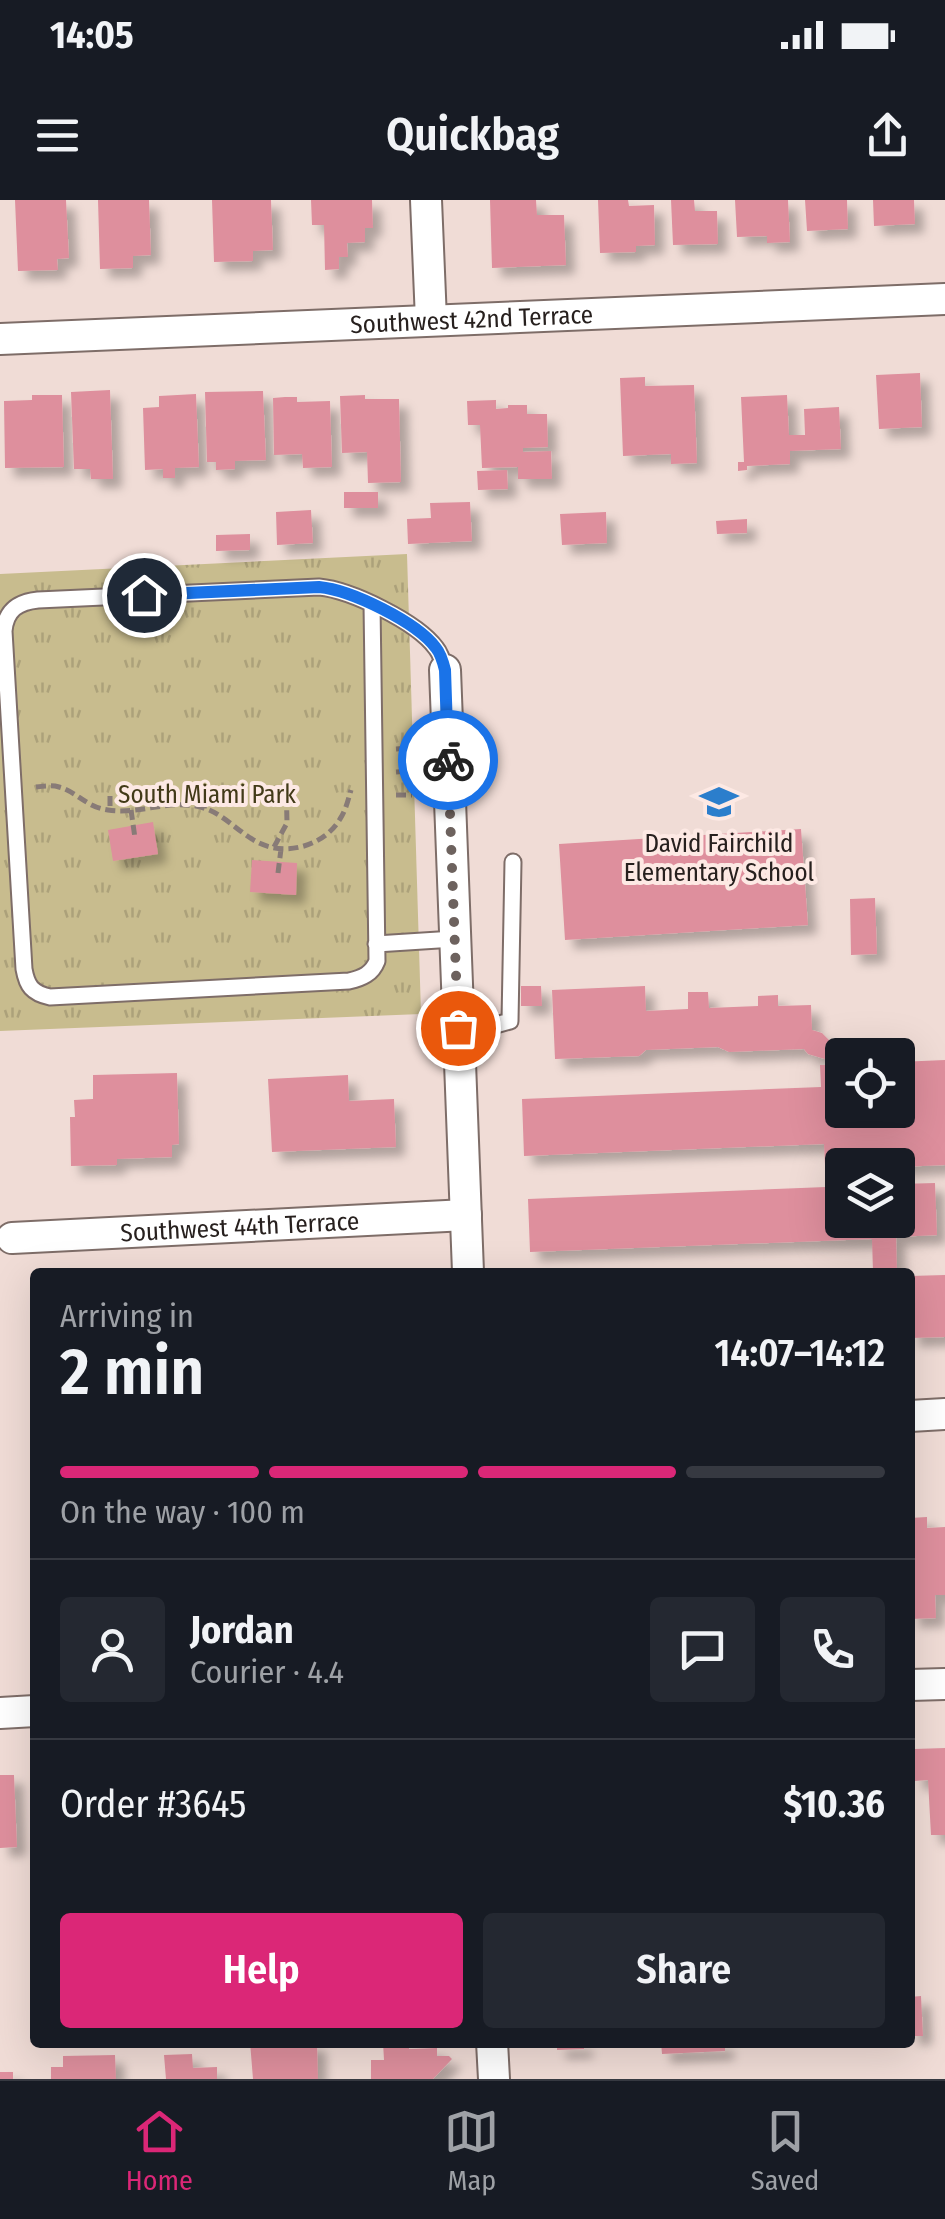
<!DOCTYPE html>
<html lang="en">
<head>
<meta charset="utf-8">
<style>
	:root { --surface:#171b24; --page:#242831; --text:#f1f3f6; --muted:#9ea1a6; --line:#363941; --accent:#db2777 }
	body { margin:0; font-family:"Fira Sans Condensed",sans-serif; background:var(--page); color:var(--text); height:100vh; display:flex; flex-direction:column; font-size:38px; white-space:nowrap }
	* { box-sizing:border-box; margin:0 }
	p { font-size:32px; color:var(--muted) }
	.icon { flex:none; width:55px; height:55px; fill:none; stroke:currentColor; stroke-width:2; stroke-linecap:round; stroke-linejoin:round }
	.map { position:relative; flex:1; overflow:hidden }
	.side { position:absolute; left:30px; top:1068px; width:885px; height:780px; display:flex; flex-direction:column; background:var(--surface); border-radius:10px; box-shadow:0 10px 40px #0002 }
	.side>* { flex:none }
	.buttons { position:absolute; left:825px; top:838px; display:grid; gap:20px }
	.buttons a { display:grid; place-items:center; width:90px; height:90px; border-radius:10px; background:var(--surface); box-shadow:0 10px 40px #0002; font-size:50px }
	.pin { position:absolute; display:grid; place-items:center; width:85px; height:85px; color:#fff; margin:-42px; border:5px solid #fff; border-radius:50%; box-shadow:0 2px 10px #0007 }
	.courier { position:absolute; display:grid; place-items:center; width:100px; height:100px; margin:-50px; border:8px solid #1a73e8; border-radius:50%; background:#fff; color:#222; box-shadow:0 2px 12px #0007 }
	.headline em { font-style:normal; font-weight:600 }
	.headline div { display:flex; flex-direction:column-reverse }
	.headline { display:flex; align-items:center; justify-content:space-between; height:170px; padding:0 30px }
	h1 { font-size:65px; font-weight:600; line-height:75px }
	.bar { display:grid; grid-template-columns:repeat(4,1fr); gap:15px 10px; align-content:center; height:120px; padding:0 30px }
	.bar i { height:12px; border-radius:8px; background:var(--line) }
	.bar .selected { background:var(--accent) }
	.bar p { grid-column:span 4 }
	.line { display:flex; align-items:center; gap:25px; padding:0 30px; border-top:2px solid var(--line) }
	.line div { flex:1 }
	.round { display:grid; place-items:center; flex:none; width:105px; height:105px; border-radius:10px; background:var(--page) }
	.action { display:flex; gap:20px; margin-top:auto; padding:20px 30px }
	.action a { flex:1; height:115px; border-radius:10px; background:var(--accent); color:#fff; font-size:40px; font-weight:600; line-height:115px; text-align:center }
	.action a+a { background:var(--page); color:var(--text) }
	.status { display:flex; justify-content:space-between; align-items:center; height:70px; padding:0 50px; background:var(--surface); direction:ltr }
	.status svg { height:28px; fill:currentColor }
	header { display:flex; justify-content:space-between; align-items:center; height:130px; padding:0 30px; background:var(--surface); font-size:45px; font-weight:600 }
	.menu { display:flex; justify-content:space-around; align-items:center; height:140px; border-top:2px solid var(--line); background:var(--surface); font-size:28px; color:var(--muted) }
	.menu a { display:grid; justify-items:center; gap:5px }
	.menu .selected { color:var(--accent) }
	.map>svg:first-child { display:block }
	.park { fill:url(#park-tufts) }
	.building { fill:#de8f9d; filter:url(#shadow) }
	.lines { fill:none; stroke-linecap:round; stroke-linejoin:round }
	.lane-casing { stroke:#7e6d68; stroke-width:19 }
	.street-casing { stroke:#7e6d68; stroke-width:34 }
	.path { stroke:#887b77; stroke-width:5; stroke-dasharray:10 5; stroke-linecap:butt }
	.lane { stroke:#fff; stroke-width:15 }
	.street { stroke:#fff; stroke-width:30 }
	.done { stroke:#6d625e; stroke-width:10; stroke-dasharray:0 18 }
	.route { stroke:#1a73e8; stroke-width:12 }
	.labels { text-anchor:middle; stroke-width:8; stroke-linejoin:round; paint-order:stroke }
	.street-label { font-size:25px; fill:#27201e; stroke:#fde9e4 }
	.park-label { font-size:25px; fill:#423a18; stroke:#fde9e4 }
	.poi-label { font-size:25px; fill:#27201e; stroke:#fde9e4 }
</style>
</head>
<body>
<div class="status"><b>14:05</b><svg viewBox="0 0 49 12"><path d="M0 12V9h3v3zM5 12V6h3v6zM10 12V3h3v9zM15 12V0h3v12zM26 1h20v11H26zM47 4h2v5h-2z"/></svg></div>
<header><svg class="icon" aria-label="menu" viewBox="0 0 24 24"><path d="M4 6h16M4 12h16M4 18h16"/></svg>Quickbag<svg class="icon" aria-label="share" viewBox="0 0 24 24"><path d="M12 15V3M7 8l5-5 5 5M5 13v7h14v-7"/></svg></header>
<div class="map">
<svg width="945" height="1879" viewBox="0 0 945 1879">
	<defs>
		<pattern id="park-tufts" width="24" height="20" patternUnits="userSpaceOnUse" patternTransform="scale(2.5)"><rect width="24" height="20" fill="#c8bc8e"/><path d="M3 7l-1-3M5 7V3M7 7l1-3M15 17l-1-3M17 17v-4M19 17l1-3" fill="none" stroke="#aca17a"/></pattern>
		<filter id="shadow"><feDropShadow dx="9" dy="9" stdDeviation="5" flood-color="#0004"/></filter>
	</defs>
	<rect width="100%" height="100%" fill="#f0dcd6"/>
	<!-- park -->
	<path class="park" d="M407,354l14,460 -421,17v-457z"/>
	<!-- building -->
	<path class="building" d="M15,0h51l3,58 -12,1 1,11 -40,1z
		M98,0h51l2,55 -18,1v12l-33,1z
		M212,0h59l2,50 -20,1v10l-39,1z
		M311,0h61l1,28h-8v14l-18,1 1,14h-9v12l-14,1 -1,-45h-12z
		M490,0h46l1,15h27l2,50 -74,3z
		M598,0h30l1,6 25,-1 1,40 -19,1v6l-36,1z
		M671,0h23l1,11h22l1,33 -45,1z
		M735,0h53l2,42 -23,1v-7l-30,1z
		M805,0h42l1,29 -41,2z
		M873,0h41l1,24 -41,2z
		M920,173l2,54 -43,2 -3,-54z
		M645,177v9l49,-1 3,78 -26,1v-10l-48,2 -3,-78z
		M110,190l3,89h-22l-1,-10h-16l-3,-77z
		M263,191l3,69 -31,1v8l-19,1v-8h-9l-2,-70z
		M196,194l3,73 -24,1v10h-12v-9l-18,1 -2,-62 16,-1v-11z
		M32,195h30l2,72 -59,1 -1,-67 28,-1z
		M365,195v4h34l2,83 -33,1 -1,-31 -25,1 -2,-57z
		M787,195l2,40h16l-1,-26 35,-2 2,42 -51,2v13l-43,2v4l-9,1v-9h6l-3,-65z
		M285,197h12v5l33,-1 2,66 -29,1 -1,-14 -28,1 -1,-57z
		M496,200v9l12,-1v-3h19v9h20l1,33 -25,1v4l28,-1 1,28h-34v-12l-36,1 -2,-43h-12l-1,-24z
		M507,270l1,19 -30,1 -1,-19z
		M344,292h34v16h-34z
		M470,302l2,39 -64,3 -1,-25 24,-1 -1,-15z
		M311,310l2,33 -36,2 -1,-33z
		M606,312l1,31 -45,2 -2,-31z
		M747,319v14l-30,1 -1,-13z
		M250,334v16l-34,1v-16z
		M153,622l5,32 -45,7 -5,-31z
		M801,629l7,96 -243,15 -6,-96z
		M252,660l45,3 -1,32 -46,-3z
		M875,698l2,56 -26,1 -1,-56z
		M521,786h20l1,20h-21z
		M645,786l1,25 42,-2v-17h20l1,16 49,-2v-10l20,-1v11l33,-1 1,25 10,3 7,7h15l-2,70h56v-48l47,-2v105l-47,2v-2h-56v55h56v-36l37,-1 2,52 -41,2 1,35h-24l-1,-33 -342,13 -2,-53 298,-12 -2,-43 -300,12 -2,-57 299,-12 -1,-22h6l-1,-6 -17,-5 -4,-5 -75,3 -11,-5 -72,3 -7,6 -84,3 -3,-69z
		M177,873l2,71 -7,1v12l-55,2v6l-46,1 -1,-49h5l-1,-17 19,-1v-24z
		M348,875l1,26 45,-2 2,48 -124,5 -4,-73z
		M945,1075v62l-35,1v-62z
		M927,1317v11l18,-1v68h-10l1,23 -26,1v-101z
		M945,1548v87h-14l-3,-55 -14,1v-32z
		M0,1575h14l3,72 -17,1z
		M921,1796l2,40h-13v-39z
		M250,1842h67l1,37h-65z
		M383,1842h20v5h6v2l28,-1v8h12l3,3 -19,20h-62v-19h13z
		M557,1842h27v7l-27,1z
		M661,1842h64v9l-63,3z
		M192,1854l1,14 24,-1v12h-51l-2,-24z
		M115,1855l1,24h-65v-12h12v-11z
		M0,1872h13v7h-13z"/>
	<g class="lines">
		<!-- lane casing -->
		<g class="lane-casing">
			<path id="lane" d="M372,404l5,357c-5,13 -15,17 -28,20l-299,16c-18,-4 -23,-11 -26,-28l-20,-338c2,-21 14,-29 34,-31l281,-13c32,3 98,35 117,61 5,6 7,14 9,22
				M376,744l78,-5
				M458,828l34,-2 18,-5 3,-159"/>
		</g>
		<!-- street casing -->
		<g class="street-casing">
			<g id="street">
				<path d="M426,0l5,120"/>
				<path id="s1" d="M0,139l945,-40"/>
				<path d="M445,470l23,602"/>
				<path id="s2" d="M12,1038l454,-23"/>
				<path d="M910,1216l35,-2"/>
				<path d="M910,1485l35,-1"/>
				<path d="M0,1513l35,-2"/>
				<path d="M492,1842l2,37"/>
			</g>
		</g>
		<!-- path -->
		<path class="path" d="M396,549l15,-1
			M396,572l16,-1
			M36,587c8,-1 16,-2 23,0 18,5 27,20 49,23 31,5 60,-11 92,-3 21,5 34,21 52,32 28,19 71,9 88,-20 6,-9 8,-19 11,-29
			M396,595h16
			M110,596v14
			M204,608l4,-14
			M131,610l4,28
			M274,647l13,-24 -1,-45
			M278,673l3,-24"/>
		<!-- lane -->
		<use href="#lane" class="lane"/>
		<!-- street -->
		<use href="#street" class="street"/>
	</g>
	<g class="lines">
		<!-- done -->
		<path class="done" d="M448,560l10,268"/>
		<!-- route -->
		<path class="route" d="M144,395l175,-8c32,3 98,35 117,61 5,6 7,14 9,22l3,90"/>
	</g>
	<!-- icons -->
	<defs>
		<g id="school-bare" transform="scale(3)"><path d="M0-5L7-2L0 1L-7-2ZM-4 1L0 2.5L4 1V4Q0 6-4 4Z" fill="#2b7ecc" stroke="#fde9e4" stroke-width="2.5" paint-order="stroke"/></g>
	</defs>
	<g fill-rule="evenodd">
		<use href="#school-bare" x="719" y="602"/>
	</g>
	<g class="labels">
		<!-- street labels -->
		<g class="street-label">
			<text dy="9" stroke="none"><textPath href="#s1" startOffset="472">Southwest 42nd Terrace</textPath></text>
			<text dy="9" stroke="none"><textPath href="#s2" startOffset="228">Southwest 44th Terrace</textPath></text>
		</g>
		<!-- park labels -->
		<g class="park-label">
			<text x="207" y="603">South Miami Park</text>
		</g>
		<!-- poi labels -->
		<g class="poi-label">
			<text x="719" y="652">David Fairchild<tspan x="719" dy="29">Elementary School</tspan></text>
		</g>
	</g>
</svg>
<div class="buttons">
<a><svg class="icon" aria-label="locate" viewBox="0 0 24 24"><circle cx="12" cy="12" r="6"/><path d="M12 2v4M12 18v4M2 12h4M18 12h4"/></svg></a>
<a><svg class="icon" aria-label="layers" viewBox="0 0 24 24"><path d="M12 4l9 5-9 5-9-5zM3 14l9 5 9-5"/></svg></a>
</div>
<div class="pin" style="left:458px;top:828px;background:#ea580c"><svg class="icon" aria-label="bag" viewBox="0 0 24 24"><path d="M5 8h14l-1 12H6zM9 8a3 3 0 0 1 6 0"/></svg></div>
<div class="pin" style="left:144px;top:395px;background:#1f2937"><svg class="icon" aria-label="home" viewBox="0 0 24 24"><path d="M3 11l9-7 9 7M6 9v11h12V9"/></svg></div>
<div class="courier" style="left:448px;top:560px"><svg class="icon" aria-label="bike" viewBox="0 0 24 24"><circle cx="6" cy="16" r="4"/><circle cx="18" cy="16" r="4"/><path d="M6 16l4-8h5l3 8M10 8l3 8H6M13 5h3"/></svg></div>
<section class="side">
<div class="headline"><div><h1>2 min</h1><p>Arriving in</p></div><em>14:07–14:12</em></div>
<div class="bar"><i class="selected"></i><i class="selected"></i><i class="selected"></i><i></i><p>On the way · 100 m</p></div>
<div class="line" style="height:180px"><a class="round"><svg class="icon" aria-label="person" viewBox="0 0 24 24"><circle cx="12" cy="8" r="4"/><path d="M4 21q1-7 8-7t8 7"/></svg></a><div><b>Jordan</b><p>Courier · 4.4</p></div><a class="round"><svg class="icon" aria-label="chat" viewBox="0 0 24 24"><path d="M4 5h16v11H9l-5 4z"/></svg></a><a class="round"><svg class="icon" aria-label="phone" viewBox="0 0 24 24"><path d="M5 4h4l2 5-3 2q2 4 5 5l2-3 5 2v4C11 20 4 13 5 4z"/></svg></a></div>
<div class="line" style="height:130px"><div>Order #3645</div><b>$10.36</b></div>
<div class="action"><a>Help</a><a>Share</a></div>
</section>
</div>
<nav class="menu">
<a class="selected"><svg class="icon" aria-label="home" viewBox="0 0 24 24"><path d="M3 11l9-7 9 7M6 9v11h12V9"/></svg>Home</a>
<a><svg class="icon" aria-label="map" viewBox="0 0 24 24"><path d="M3 6l6-2 6 2 6-2v14l-6 2-6-2-6 2zM9 4v14M15 6v14"/></svg>Map</a>
<a><svg class="icon" aria-label="saved" viewBox="0 0 24 24"><path d="M7 4h10v16l-5-4-5 4z"/></svg>Saved</a>
</nav>
</body>
</html>
